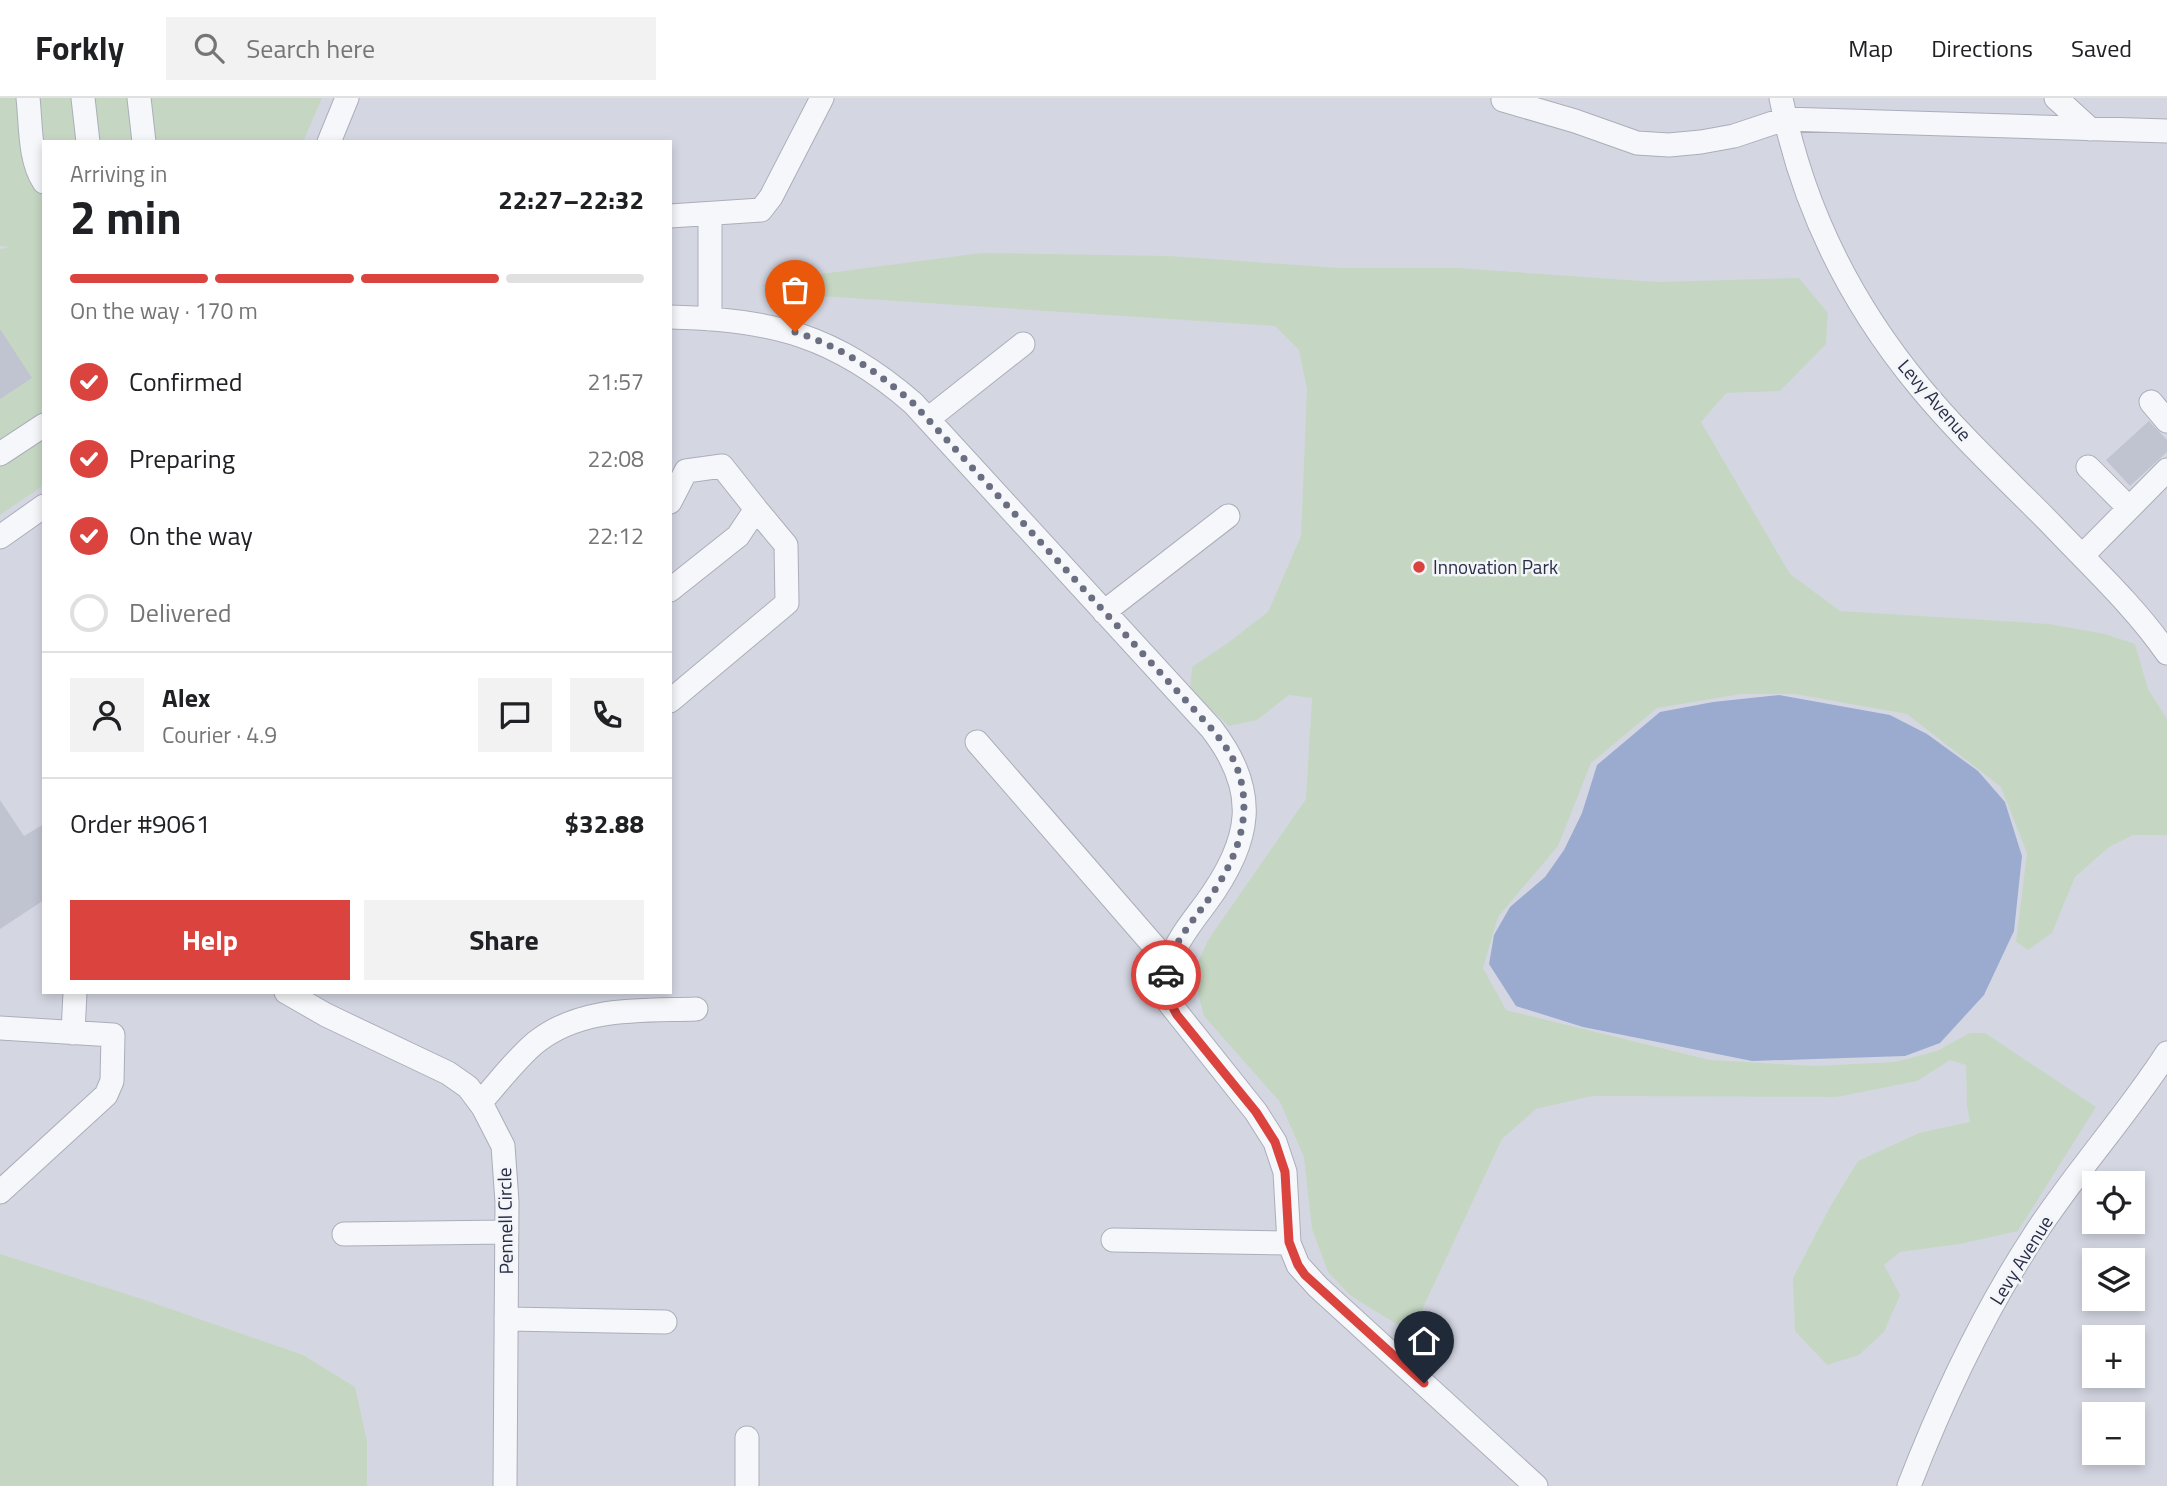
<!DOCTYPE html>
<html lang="en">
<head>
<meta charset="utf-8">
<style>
	:root { --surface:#fff; --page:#f2f2f2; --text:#202124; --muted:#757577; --line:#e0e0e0; --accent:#db433e }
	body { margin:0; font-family:"Titillium Web",sans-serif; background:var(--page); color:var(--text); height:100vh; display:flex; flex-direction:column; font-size:26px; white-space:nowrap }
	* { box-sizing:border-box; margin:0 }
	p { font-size:23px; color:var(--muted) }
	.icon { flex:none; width:38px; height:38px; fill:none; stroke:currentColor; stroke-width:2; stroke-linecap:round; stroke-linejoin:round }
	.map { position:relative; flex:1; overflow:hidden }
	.sheet { position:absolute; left:42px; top:42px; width:630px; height:854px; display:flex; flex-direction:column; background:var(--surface); border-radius:0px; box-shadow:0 4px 10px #0003 }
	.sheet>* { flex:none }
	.controls { position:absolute; left:2082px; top:1073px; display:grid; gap:14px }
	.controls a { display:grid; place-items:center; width:63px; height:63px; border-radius:0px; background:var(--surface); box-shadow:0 4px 10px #0003; font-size:35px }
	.pin { position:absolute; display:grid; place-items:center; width:60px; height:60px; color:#fff; margin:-72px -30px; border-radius:50% 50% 50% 0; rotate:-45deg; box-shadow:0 0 7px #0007 }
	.pin .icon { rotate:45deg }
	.courier { position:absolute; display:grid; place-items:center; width:70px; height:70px; margin:-35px; border:5px solid #db433e; border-radius:50%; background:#fff; color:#222; box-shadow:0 2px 9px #0007 }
	.head em { font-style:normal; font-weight:700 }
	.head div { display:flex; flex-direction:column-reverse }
	.head { display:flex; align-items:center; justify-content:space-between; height:119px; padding:0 28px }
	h1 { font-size:46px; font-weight:700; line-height:52px }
	.bar { display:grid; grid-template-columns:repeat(4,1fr); gap:10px 7px; align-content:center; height:84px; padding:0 28px }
	.bar i { height:9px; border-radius:5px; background:var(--line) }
	.bar .on { background:var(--accent) }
	.bar p { grid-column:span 4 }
	.line { display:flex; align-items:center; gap:18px; padding:0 28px; border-top:2px solid var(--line) }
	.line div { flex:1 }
	.round { display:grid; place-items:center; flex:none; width:74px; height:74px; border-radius:0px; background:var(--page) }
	ol { padding:0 28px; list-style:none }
	li { display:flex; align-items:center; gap:21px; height:77px }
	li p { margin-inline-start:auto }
	li .icon { padding:7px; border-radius:50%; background:var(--accent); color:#fff; stroke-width:4 }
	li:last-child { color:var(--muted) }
	li i { width:38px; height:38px; border:4px solid var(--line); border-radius:50% }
	.primary-button { display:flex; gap:14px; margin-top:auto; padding:14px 28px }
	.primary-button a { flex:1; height:80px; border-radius:0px; background:var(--accent); color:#fff; font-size:28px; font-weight:700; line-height:80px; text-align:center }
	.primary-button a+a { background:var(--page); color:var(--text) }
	header { display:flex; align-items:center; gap:42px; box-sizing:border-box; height:98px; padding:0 35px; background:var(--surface); border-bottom:2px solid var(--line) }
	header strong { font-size:33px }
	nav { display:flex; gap:38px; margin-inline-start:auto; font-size:24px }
	.search { width:490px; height:63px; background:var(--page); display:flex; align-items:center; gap:18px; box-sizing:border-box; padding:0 24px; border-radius:0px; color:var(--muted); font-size:26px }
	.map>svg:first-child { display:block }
	.built { fill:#d4d7e2; fill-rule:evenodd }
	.green { fill:#c5d7c3 }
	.water { fill:#9babcf }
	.building { fill:#c0c3d0 }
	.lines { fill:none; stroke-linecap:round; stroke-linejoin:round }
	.minor-casing { stroke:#abaeba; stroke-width:25 }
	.minor { stroke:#f6f7fa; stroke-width:23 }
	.done { stroke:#6a6e81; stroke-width:7; stroke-dasharray:0 12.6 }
	.route { stroke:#db433e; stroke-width:9 }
	.poi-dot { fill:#db433e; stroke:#f3f5f9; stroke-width:2.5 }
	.labels { text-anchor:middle; stroke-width:5; stroke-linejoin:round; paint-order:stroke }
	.street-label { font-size:19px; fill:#292e47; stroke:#f3f5f9 }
	.poi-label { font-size:19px; fill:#292e47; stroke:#f3f5f9; text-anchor:start }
</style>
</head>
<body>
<header>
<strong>Forkly</strong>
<div class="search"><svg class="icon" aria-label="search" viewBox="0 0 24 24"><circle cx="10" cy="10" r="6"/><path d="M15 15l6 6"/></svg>Search here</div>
<nav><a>Map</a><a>Directions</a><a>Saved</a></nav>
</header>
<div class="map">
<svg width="2167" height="1388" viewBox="0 0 2167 1388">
	<rect width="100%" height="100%" fill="#e3e5ec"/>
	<!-- built -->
	<path class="built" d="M0,0h2167v1388h-2167zM44,44h626v850h-626zM2095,1085h38v39h-38zM2095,1162h38v38h-38zM2095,1239h38v39h-38zM2095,1316h38v38h-38z"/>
	<!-- green -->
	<path class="green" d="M0,0h322l-19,44h-259v190h-2l2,3v150l-44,30v-266l10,-2 -10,-1z
		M981,155l189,3 170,12h118l199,14 142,-4 29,35 -2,31 -46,47 -54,2 -25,29 89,152 50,37 209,13 56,10 30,10 13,45 19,30v116h-34l-24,12 -34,30 -23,56 -24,17 -12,-8 11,-89 -26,-66 -94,-73 -112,-20h-54l-84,14 -66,55 -33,83 -60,71 -15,51 23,42 204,50 105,6 80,-4 42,-11 33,-18h15l111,74 -78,124 -58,13 -60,8 -16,13 16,30 -16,37 -25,23 -32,10 -32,-34 -2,-53 37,-71 28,-46 61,-28 51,-11 -3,-15 -1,-42 -16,-5 -33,21 -80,16 -245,-1 -56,13 -34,30 -91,194 -60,-37 -23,-24 -16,-43 -8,-72 -24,-55 -76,-86 -11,-42 15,-34 98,-141 6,-101 -23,-3 -32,25 -28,6 -39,-36 2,-23 33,-22 43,-33 33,-76 6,-147 -8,-39 -24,-24 -500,-33 -12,-7 12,-6z
		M0,1156l139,44 164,57 52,32 12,54v45h-367z"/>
	<!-- water -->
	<path class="water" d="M1779,597l111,20 37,19 51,37 27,31 17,54 -8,75 -30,64 -44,48 -35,13 -153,5 -169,-34 -67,-21 -27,-42 5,-29 16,-28 35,-30 19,-27 18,-37 15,-48 63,-53 53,-10z"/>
	<!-- building -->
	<path class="building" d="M0,231l32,49 -32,21z
		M2149,323l18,19v12l-37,34 -24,-26z
		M0,702l24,36 20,-12v76l-44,29z"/>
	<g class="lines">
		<!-- minor casing -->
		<g class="minor-casing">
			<path id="minor" d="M28,0c3,26 1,62 16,84
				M83,0l5,44
				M139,0l5,44
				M1781,0c21,108 68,203 138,288 41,50 90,95 135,141 39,41 81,80 113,126
				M2056,0l34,31
				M1503,2l72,21 62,22 32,2 32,-3 33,-6 51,-17 382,12
				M329,44l18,-44
				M710,116v105
				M670,118l91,-6 10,-13 51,-99
				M670,219c102,2 166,19 243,86l298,325c49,63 41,112 -5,175 -23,31 -48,59 -36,101l86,108 19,30 10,30 4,71 9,22 20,22 218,199
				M2151,304l16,19
				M928,321l95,-75
				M0,356l44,-29
				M2088,369l41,41
				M670,404l16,-31 36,-5 34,43 -18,27 -68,54
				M0,439l44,-31
				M2082,458l85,-86
				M1104,514l124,-96
				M670,603l117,-98 -1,-58 -30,-36
				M977,644l191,220
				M286,894l40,23 122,58 20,14 15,20 20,39 4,56 -2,284
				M0,930l113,7 -1,46 -6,14 -106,97
				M73,935l2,-41
				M480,1005c18,-20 35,-43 55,-60 46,-37 105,-32 161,-34
				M344,1136l163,-2
				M1113,1142l176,3
				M506,1221l159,3
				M747,1340v48
				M1909,1388c34,-88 74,-173 126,-252 41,-63 92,-119 132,-181"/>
		</g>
		<!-- minor -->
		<use href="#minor" class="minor"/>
	</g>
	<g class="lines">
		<!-- done -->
		<path class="done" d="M795,234c45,14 83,40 118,71l298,325c9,11 18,22 24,35 22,51 0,101 -30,141 -16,22 -35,43 -39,71"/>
		<!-- route -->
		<path class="route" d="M1166,877c0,16 3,26 11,40l79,97 19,30 10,30 4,70 9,23 7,10 119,108"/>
	</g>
	<!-- markers -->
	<circle class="poi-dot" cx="1419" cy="469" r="7"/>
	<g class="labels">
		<!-- street labels -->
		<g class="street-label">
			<text transform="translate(1935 302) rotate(49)" y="7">Levy Avenue</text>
			<text transform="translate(505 1123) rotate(-91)" y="7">Pennell Circle</text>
			<text transform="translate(2021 1162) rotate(-58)" y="7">Levy Avenue</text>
		</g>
		<!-- poi labels -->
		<g class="poi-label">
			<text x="1433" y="476">Innovation Park</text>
		</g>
	</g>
</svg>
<div class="controls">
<a><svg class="icon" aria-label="locate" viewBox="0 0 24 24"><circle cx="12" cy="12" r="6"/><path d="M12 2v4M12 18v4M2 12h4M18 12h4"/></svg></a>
<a><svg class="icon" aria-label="layers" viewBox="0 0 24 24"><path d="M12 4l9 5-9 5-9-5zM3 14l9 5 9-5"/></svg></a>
<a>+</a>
<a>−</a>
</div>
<div class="pin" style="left:795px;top:234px;background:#ea580c"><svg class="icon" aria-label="bag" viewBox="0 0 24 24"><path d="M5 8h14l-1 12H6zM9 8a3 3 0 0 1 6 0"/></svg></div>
<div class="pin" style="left:1424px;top:1285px;background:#1f2937"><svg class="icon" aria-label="home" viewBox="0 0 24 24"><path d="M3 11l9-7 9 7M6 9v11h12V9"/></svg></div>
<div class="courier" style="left:1166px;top:877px"><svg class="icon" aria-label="car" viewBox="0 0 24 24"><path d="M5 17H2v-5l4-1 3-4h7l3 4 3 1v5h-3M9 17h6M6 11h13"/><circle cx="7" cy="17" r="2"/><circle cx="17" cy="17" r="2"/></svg></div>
<section class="sheet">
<div class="head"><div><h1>2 min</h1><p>Arriving in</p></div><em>22:27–22:32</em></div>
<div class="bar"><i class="on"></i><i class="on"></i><i class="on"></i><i></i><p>On the way · 170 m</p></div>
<ol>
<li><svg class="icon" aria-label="check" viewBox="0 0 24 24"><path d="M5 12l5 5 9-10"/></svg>Confirmed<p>21:57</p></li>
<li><svg class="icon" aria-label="check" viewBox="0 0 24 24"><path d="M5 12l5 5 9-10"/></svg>Preparing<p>22:08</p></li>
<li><svg class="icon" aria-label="check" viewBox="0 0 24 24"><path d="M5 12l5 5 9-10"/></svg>On the way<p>22:12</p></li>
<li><i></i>Delivered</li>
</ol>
<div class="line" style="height:126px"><a class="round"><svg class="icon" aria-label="person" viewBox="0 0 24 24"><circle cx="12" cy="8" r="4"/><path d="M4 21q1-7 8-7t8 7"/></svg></a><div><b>Alex</b><p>Courier · 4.9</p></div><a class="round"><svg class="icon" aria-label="chat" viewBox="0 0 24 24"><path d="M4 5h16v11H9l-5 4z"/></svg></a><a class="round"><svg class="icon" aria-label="phone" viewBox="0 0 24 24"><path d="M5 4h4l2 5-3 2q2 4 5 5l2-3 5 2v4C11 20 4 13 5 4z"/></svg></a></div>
<div class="line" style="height:91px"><div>Order #9061</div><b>$32.88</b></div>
<div class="primary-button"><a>Help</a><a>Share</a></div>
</section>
</div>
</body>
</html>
